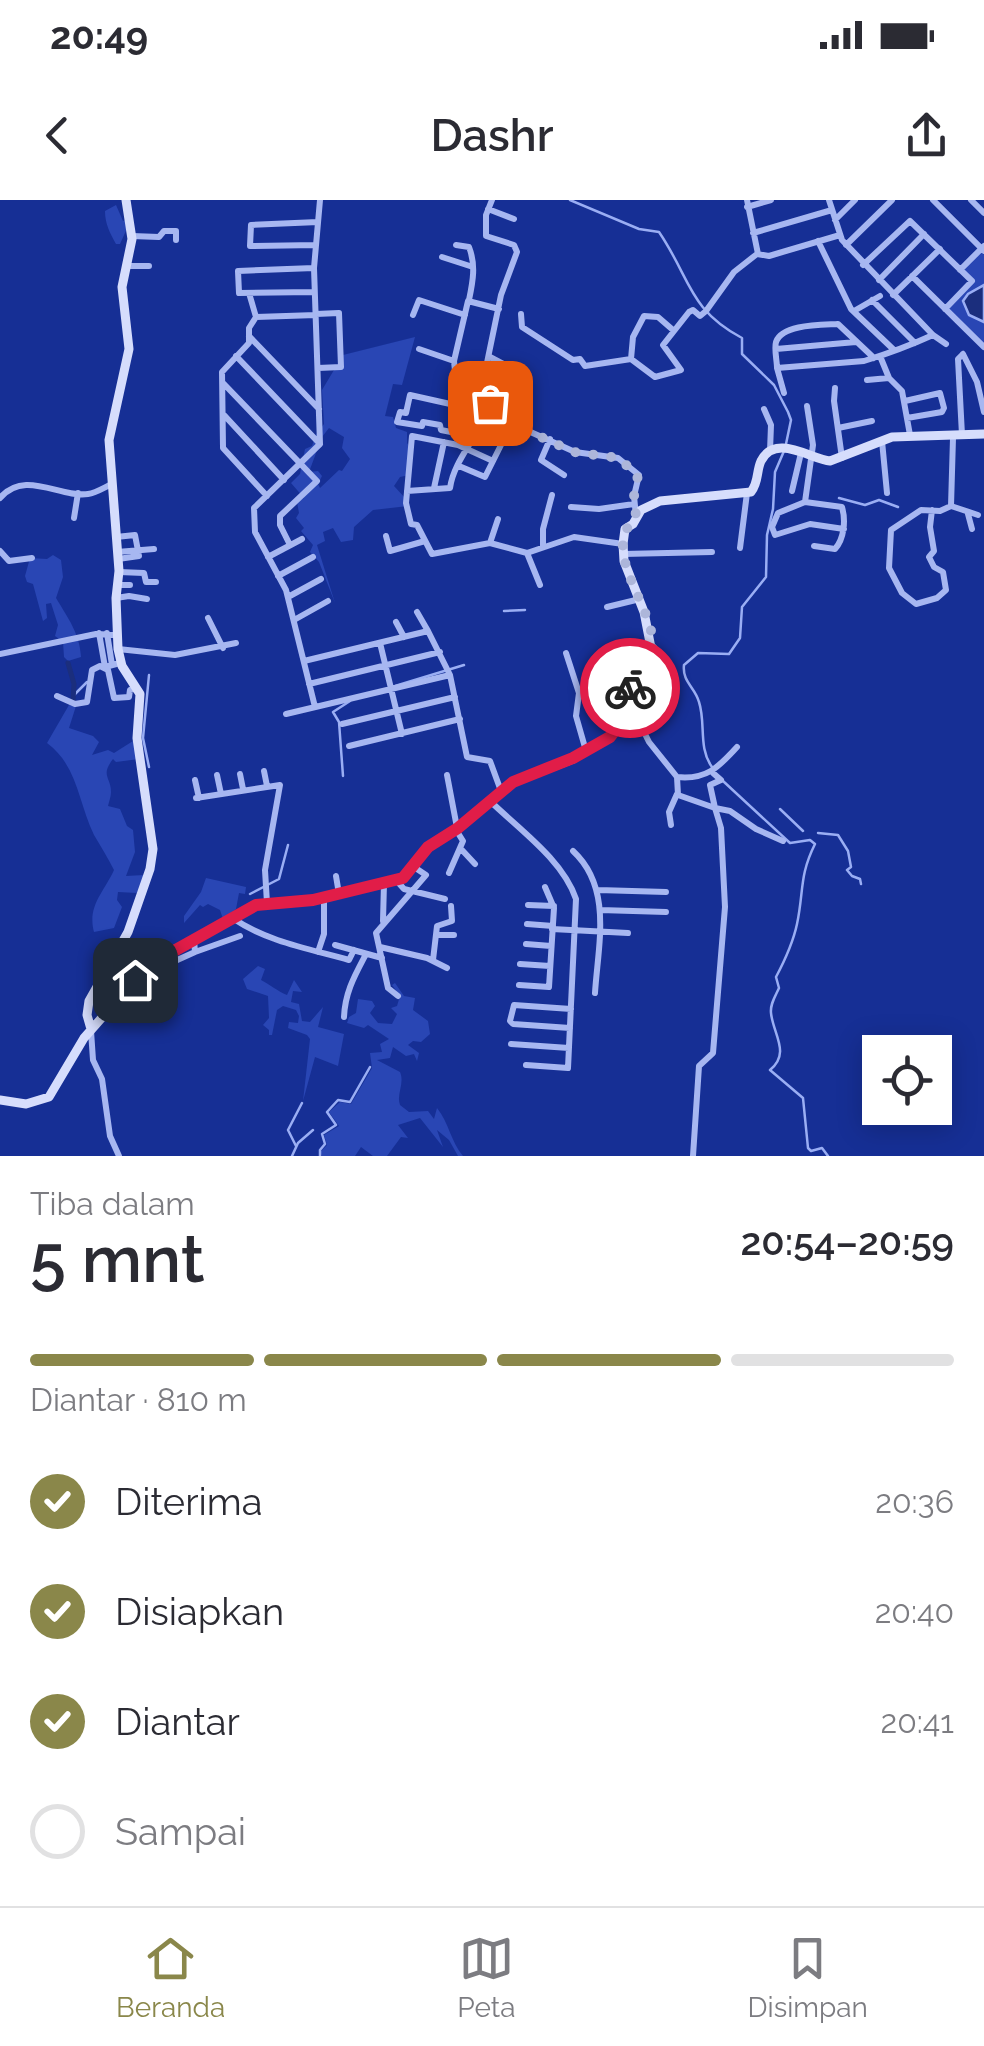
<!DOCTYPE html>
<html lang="id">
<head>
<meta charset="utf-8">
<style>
	:root { --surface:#fff; --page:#f2f2f3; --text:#2b2b33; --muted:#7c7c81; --line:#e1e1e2; --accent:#8a874a }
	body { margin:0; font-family:Raleway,sans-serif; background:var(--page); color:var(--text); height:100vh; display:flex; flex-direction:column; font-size:38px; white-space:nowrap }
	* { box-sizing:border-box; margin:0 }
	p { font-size:32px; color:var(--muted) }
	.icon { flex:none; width:55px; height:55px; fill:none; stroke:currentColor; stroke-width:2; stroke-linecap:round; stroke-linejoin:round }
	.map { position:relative; height:956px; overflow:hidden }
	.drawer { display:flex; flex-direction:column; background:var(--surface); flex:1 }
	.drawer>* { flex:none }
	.controls { position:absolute; left:862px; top:835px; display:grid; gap:20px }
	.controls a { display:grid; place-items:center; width:90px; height:90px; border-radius:0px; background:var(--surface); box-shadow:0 5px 25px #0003; font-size:50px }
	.pin { position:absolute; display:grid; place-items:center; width:85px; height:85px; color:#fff; margin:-42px; border-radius:20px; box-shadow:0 5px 15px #0006 }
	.courier { position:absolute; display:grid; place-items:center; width:100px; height:100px; margin:-50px; border:8px solid #e11d48; border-radius:50%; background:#fff; color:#222; box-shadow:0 2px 12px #0007 }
	.headline em { font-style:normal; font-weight:600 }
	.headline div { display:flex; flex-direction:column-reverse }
	.headline { display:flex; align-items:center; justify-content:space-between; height:170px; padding:0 30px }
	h1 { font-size:65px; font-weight:600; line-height:75px }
	.bar { display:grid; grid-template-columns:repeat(4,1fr); gap:15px 10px; align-content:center; height:120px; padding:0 30px }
	.bar i { height:12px; border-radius:8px; background:var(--line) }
	.bar .current { background:var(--accent) }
	.bar p { grid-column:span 4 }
	ol { padding:0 30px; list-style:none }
	li { display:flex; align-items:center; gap:30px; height:110px }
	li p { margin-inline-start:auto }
	li .icon { padding:10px; border-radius:50%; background:var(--accent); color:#fff; stroke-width:4 }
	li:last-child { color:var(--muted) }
	li i { width:55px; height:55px; border:5px solid var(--line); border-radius:50% }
	.status { display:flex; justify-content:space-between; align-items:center; height:70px; padding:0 50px; background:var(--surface); direction:ltr }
	.status svg { height:28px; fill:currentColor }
	header { display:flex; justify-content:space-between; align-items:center; height:130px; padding:0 30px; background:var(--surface); font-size:45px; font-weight:600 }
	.menu { display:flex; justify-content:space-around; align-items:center; height:140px; border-top:2px solid var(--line); background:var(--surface); font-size:28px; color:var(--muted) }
	.menu a { display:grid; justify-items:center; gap:5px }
	.menu .current { color:var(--accent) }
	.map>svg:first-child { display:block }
	.green { fill:#2946b4; fill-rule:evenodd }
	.water { fill:#1b2e7d; stroke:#9aaef4; stroke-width:2.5 }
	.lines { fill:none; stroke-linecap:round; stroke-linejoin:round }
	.stream { stroke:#9aaef4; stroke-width:2.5 }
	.canal { stroke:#1b2e7d; stroke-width:5 }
	.street { stroke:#a7b7f1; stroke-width:6 }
	.secondary { stroke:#d6ddfc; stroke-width:9 }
	.done { stroke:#adb6da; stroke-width:10; stroke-dasharray:0 18 }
	.route { stroke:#e11d48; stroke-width:12 }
</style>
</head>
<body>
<div class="status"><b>20:49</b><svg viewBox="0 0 49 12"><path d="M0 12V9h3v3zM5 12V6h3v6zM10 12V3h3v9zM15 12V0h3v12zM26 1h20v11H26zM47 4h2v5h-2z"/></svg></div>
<header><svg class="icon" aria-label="back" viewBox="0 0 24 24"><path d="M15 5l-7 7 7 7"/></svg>Dashr<svg class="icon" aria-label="share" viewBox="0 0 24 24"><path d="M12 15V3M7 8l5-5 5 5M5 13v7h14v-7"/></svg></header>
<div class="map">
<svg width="984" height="956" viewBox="0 0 984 956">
	<rect width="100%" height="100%" fill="#162f95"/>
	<!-- green -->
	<path class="green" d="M116,5l7,16 5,-2 1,5 -9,20h-4c-6,-11 -11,-20 -11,-33z
		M980,51l4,4v89l-36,-36 25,-26 -12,-12z
		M415,137l-13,48 -9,-1 -8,32 8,1 3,11 11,4v11l4,6 -2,26 -9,2 -6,9 12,13 2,7 -35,4 -19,17 -1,13 -12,2 -8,-14 -10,4 2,9 -8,4 18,58 -16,-41 -9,-10 3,-7 -12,-14 3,-3 -8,-10 3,-5 -2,-11 7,-4 -13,-15 9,-9 5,-25 7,-3 3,-10 9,-12 -2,-34 21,-35zM329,228l15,9 -2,11 8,11 -8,12 -3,-1 -19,18 -2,-4 4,-8 -4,-5 -9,1 13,-35z
		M53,355l8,5 2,17 -7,21c12,20 24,36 25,59l-13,4 -4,-4 -1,-15 -8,-6 3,-11 -7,-22 -5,1 1,14 -4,3 -10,-37 -6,-2 -2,-6 5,-18 17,1z
		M69,505l7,1 -7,22 24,8 6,6 -7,13 16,-5 6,3 19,-12 6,18 -23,3 -3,-3c-13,17 -2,18 -2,33 0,5 -2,9 -3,14l12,3 7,17 6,4 2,22 -9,24 18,-1 11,-18 -18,36 -19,-1 -1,8 5,7 -8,21 -20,4c-7,-26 10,-40 20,-62 -6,-12 -13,-23 -20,-35 -16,-33 -16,-69 -47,-92z
		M206,678l40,9 -1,7 -6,-1 -3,16 -13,10 -3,-9 -12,-6 -5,3 -3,-2 -16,18v-7l17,-24z
		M258,766l7,3 -4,11c10,5 16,11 26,15l7,-15 8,12 -9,-1 -2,11 8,2 3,17 8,1 13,-15 -5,20 26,7 -6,32 -23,-9 -12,44 7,-62 -3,-4 -19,-7 1,-6 9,1 1,-7 -3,-6 -13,-4 -6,4 -5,25h-3v-5l-6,-5 6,-7 -1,-22 -21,-7 -4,-10z
		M395,783l9,13 11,2 -2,12 15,11 2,13 -9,8 -8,-1 -5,4 11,8 -2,8 -3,-7 -8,2 -13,-9 -3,11 -13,2 23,12c5,12 -4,22 0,33l9,7 19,-1 6,8 3,-11c12,15 14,34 26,48h-5l-9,-16 -12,-10 6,17 -23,-29 -22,7 10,13 -7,-1 -14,19h-14l-12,-9 -6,9h-33l-2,-4 7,-7 -3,-10 15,-9 -10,-14 11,-10 11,2 21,-36 -2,-15 12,-1 -2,-8 9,-5 -21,-14 -4,3 -17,-5 2,-6 7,-4 2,-14 14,2 3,5 -5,7 8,10 14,1 5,-10 -6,-6 6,-2 3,-10 -8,-11z"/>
	<!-- water -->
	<path class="water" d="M984,85v37l-15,-7 -6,-14 5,-7z"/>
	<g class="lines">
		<!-- stream -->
		<path class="stream" d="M570,0l69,29 20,3c32,47 29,77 83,106v16l32,31 14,27 3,8 -5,24
			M839,298l26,7 14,-5 19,7
			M504,411l21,-1
			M149,475l-6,63 6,29
			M395,486l69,-21
			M74,495l13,-13
			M712,567c-14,-19 -6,-44 -13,-65 -4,-15 -17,-20 -15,-37l14,-12 31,1 11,-16 2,-31 24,-30 1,-42 6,-26 2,-37 9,-21
			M343,576l-4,-54 -6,-10 17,-11
			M723,581l67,62 20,-3 5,4c-16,32 -11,47 -18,80 -4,19 -12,36 -21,53l3,11c-4,9 -9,16 -8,25 2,21 20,40 -1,57l33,28 5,50 3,3 11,-3 6,8
			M780,609l23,22
			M818,633l20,2 10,16 3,16 -4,3 5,6 8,3 1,5
			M250,694l29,-15 9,-34
			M296,946l-8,-16 14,-27
			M292,956l6,-13 15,-13
			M320,956v-6l5,-6 -3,-10 14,-9 -9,-13 11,-12 12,2 20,-35"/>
		<!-- canal -->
		<path class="canal" d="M68,463l6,21 -1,17"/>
		<!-- street -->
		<path class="street" d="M492,0l-6,15v21l28,9 3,7 -16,43 -18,87 -1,14 6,8 -2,8 89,40 43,6 21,17 -5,21 2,20
			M747,0l11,54
			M829,0l13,40 91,95 13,9
			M933,0l51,51
			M971,0l13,13
			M747,7l24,-7
			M488,9l26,10
			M835,20l20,-20
			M753,33l79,-23
			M132,36l27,1 5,-6h12v9
			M818,41l33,68 43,41
			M316,45l-66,1 1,-21 67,-3
			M456,45l13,2c7,18 4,34 0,53
			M846,45l46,-45
			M442,57l31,10
			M863,65l47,-44 62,60 -27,28
			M126,66h23
			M314,68l-76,3 1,22 75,-1
			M960,70l24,-24
			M912,76l72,71
			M879,80l45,-46
			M249,93l7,24 -7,11v15l-27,29 1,76 44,48
			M893,95l47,-46
			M872,100l43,43
			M854,111l26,-15
			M316,114l23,-1 2,54 -23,1
			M521,114l1,13 51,33 7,-1 5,7 46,-7 2,-22 11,-21 14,1 15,13
			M413,115l6,-15 46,15
			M256,117l60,-2
			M249,136l70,73
			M419,149l35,12
			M776,149l80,-7
			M963,154l14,28 7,30
			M236,156l84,88
			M880,156l9,22 13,13 8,44
			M490,157l37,19
			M874,158l-36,-34c-16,1 -56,0 -62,18 -2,7 1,19 1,26l87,-7c23,-7 47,-16 69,-26
			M631,159l24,18 26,-7 -18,-25 26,-33 4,-2 7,6 6,-5 28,-39 23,-18 12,2 71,-21
			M777,168l7,25
			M867,180l22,-2
			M483,182l-28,-11 -1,-10 14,-60 31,8
			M223,183l94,98 -37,35v9l10,20
			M835,188l-1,13 8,57
			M905,201l35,-8 4,15 -2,4 -35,6
			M488,204l14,-17
			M764,209l7,16 -1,26
			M224,215l60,65
			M482,224l23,13 -12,24
			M838,228l34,-7
			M962,235l-4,-76 5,-5
			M550,239l-9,21 23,15
			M882,241l5,52
			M459,266l26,11 8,-16 -35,-16 -46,-9 -6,67 5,21 6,1 15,29 58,-11
			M434,288l10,-46
			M407,291l43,-3c4,-28 27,-49 36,-76l-76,-17 -4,18 -6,-1 -3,10 25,4 1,-4 17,3 1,5 10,2
			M792,291l9,-38
			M0,298c25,-29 59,0 88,-4 8,-1 17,-7 24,-10
			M805,302l8,-57 -6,-39
			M951,306l27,9
			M571,307l28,2 35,-5
			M932,310l-2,17 4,24 -5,6 5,10 9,5 3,18 -9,8 -21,6 -14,-11 -13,-25 2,-38 30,-20 19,1 11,-5 2,-68
			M968,314l4,15
			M74,318l4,-25
			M498,319l-8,24 37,10 47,-16 49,7
			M386,336l4,15 35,-10
			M116,337l19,-2 4,21 -21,3
			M814,346l21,3c9,-10 11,-28 7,-42l-37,-5 -27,11 -6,14 3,8 35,-11 34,5
			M543,347v-18l9,-34
			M740,348l7,-55
			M0,351l9,10 23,-3
			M117,352l37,-3
			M527,353l13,32
			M623,354l89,-2
			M268,357l34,-18
			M119,372l25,1 2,9h10
			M278,376l35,-19
			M117,385h13
			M288,397l33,-18
			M116,398l13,-2 18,3
			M607,407l33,-8
			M417,412l11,19
			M208,418l15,30
			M294,420l34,-19
			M396,422l8,15
			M99,433l6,34 15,-4
			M107,433l5,32
			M380,443l22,91
			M118,449l57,6 61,-12
			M566,453l13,40 -3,23 10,35
			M0,454l96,-20 22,1
			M304,461l124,-30 22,44 17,82 23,4 11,30
			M309,484l131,-32
			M57,496l18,8 12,-2 5,-32 8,-4 8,4 6,28 15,-1 1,-7 7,-2
			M627,498l22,44 28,35 1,18 37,13 6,20 4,79 -12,146 -14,13 -6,90
			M315,507l-29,-117 -31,-58 -1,-24 66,-64 -6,-176 6,-68
			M286,514l164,-39
			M342,524l113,-27
			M349,546l111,-27
			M264,571l3,15
			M713,573l8,7 -11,5 5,23 15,3 26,18 27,12
			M240,574l3,15
			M217,575l4,19
			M447,575l11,58 5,8 -14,32
			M677,577c29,3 41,-9 60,-30
			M195,580l4,18
			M196,598l84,-13 -15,85 2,33
			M490,601c29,28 73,59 86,98l-8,169 -42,-3
			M671,625l-2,-13 8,-18
			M462,650l13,14
			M573,651c40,37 25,94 22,142
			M336,676l3,18
			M396,680l8,9 41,10
			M598,690l68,2
			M528,705l26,1
			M600,710l66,2
			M234,719c34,23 76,30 115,41l5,-10
			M383,721l1,-38
			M527,724l26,2
			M552,729l76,4
			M437,735h17
			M526,744l25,2
			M335,745l47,13
			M380,747l47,11 20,10
			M195,752l45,-16
			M318,752l6,-18v-37
			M433,760l4,-34 15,-5 -1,-15
			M520,764l30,2
			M164,766l31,-14 -1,-12
			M519,785l30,2 5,-79 -9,-21
			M398,796l-10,-8 -12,-55 50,-58 -12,-8
			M344,817c1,-25 11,-42 22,-63
			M570,828l-57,-4 -3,-3 4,-16 57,4
			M91,831l2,29 9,19 8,57 9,20
			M511,844l58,4"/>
		<!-- secondary -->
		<path class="secondary" d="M91,829l-4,-14 2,-14 39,-69 22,-63 3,-20 -16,-111 3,-44 -18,-28 -4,-17 -2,-51 3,-27 -10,-131 20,-91 -7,-62 10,-48 -6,-39
			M0,900l26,4 23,-7 35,-59 51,-58 23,-20 98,-55 57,-5 90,-22 26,-31 29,-19 55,-46 60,-23 39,-24 21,-52 19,-30 -8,-41 -20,-51 -1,-17 2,-15 8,-5 8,-14 19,-9 91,-9c8,-10 5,-20 10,-31 14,-28 50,-2 69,0l62,-24 92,-3"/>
	</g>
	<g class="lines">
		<!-- done -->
		<path class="done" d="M490,203l-4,9 88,40 44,6 20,17 -4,21 2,21c-4,9 -10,9 -12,18 -9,39 38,86 27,120 -3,12 -15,22 -21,33"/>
		<!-- route -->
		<path class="route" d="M135,780l30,-24 91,-51 57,-5 90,-22 25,-31 30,-19 55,-46 60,-24 37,-21 6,-8 14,-41"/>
	</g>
</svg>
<div class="controls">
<a><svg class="icon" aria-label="locate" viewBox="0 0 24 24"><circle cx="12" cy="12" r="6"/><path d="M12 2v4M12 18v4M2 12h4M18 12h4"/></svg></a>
</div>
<div class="pin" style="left:490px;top:203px;background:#ea580c"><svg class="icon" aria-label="bag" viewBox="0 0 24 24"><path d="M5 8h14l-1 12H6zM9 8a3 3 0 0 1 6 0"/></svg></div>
<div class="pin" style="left:135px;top:780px;background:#1f2937"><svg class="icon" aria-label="home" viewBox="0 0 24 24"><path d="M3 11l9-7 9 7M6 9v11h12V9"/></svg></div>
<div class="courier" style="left:630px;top:488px"><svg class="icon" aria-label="bike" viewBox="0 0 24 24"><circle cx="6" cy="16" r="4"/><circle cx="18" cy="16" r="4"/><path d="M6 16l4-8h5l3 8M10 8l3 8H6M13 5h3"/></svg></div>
</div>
<section class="drawer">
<div class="headline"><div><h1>5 mnt</h1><p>Tiba dalam</p></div><em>20:54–20:59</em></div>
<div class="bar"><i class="current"></i><i class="current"></i><i class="current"></i><i></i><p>Diantar · 810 m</p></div>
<ol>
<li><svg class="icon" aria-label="check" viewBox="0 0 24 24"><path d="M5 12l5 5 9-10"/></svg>Diterima<p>20:36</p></li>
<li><svg class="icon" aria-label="check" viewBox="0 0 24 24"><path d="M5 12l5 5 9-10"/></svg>Disiapkan<p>20:40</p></li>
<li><svg class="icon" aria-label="check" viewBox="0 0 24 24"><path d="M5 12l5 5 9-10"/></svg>Diantar<p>20:41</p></li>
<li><i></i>Sampai</li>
</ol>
</section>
<nav class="menu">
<a class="current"><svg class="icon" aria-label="home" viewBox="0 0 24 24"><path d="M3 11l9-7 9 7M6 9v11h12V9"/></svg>Beranda</a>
<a><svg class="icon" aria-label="map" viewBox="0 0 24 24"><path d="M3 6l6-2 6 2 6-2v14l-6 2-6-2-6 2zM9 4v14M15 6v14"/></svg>Peta</a>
<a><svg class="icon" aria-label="saved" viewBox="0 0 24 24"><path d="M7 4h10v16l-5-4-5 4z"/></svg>Disimpan</a>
</nav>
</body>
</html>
